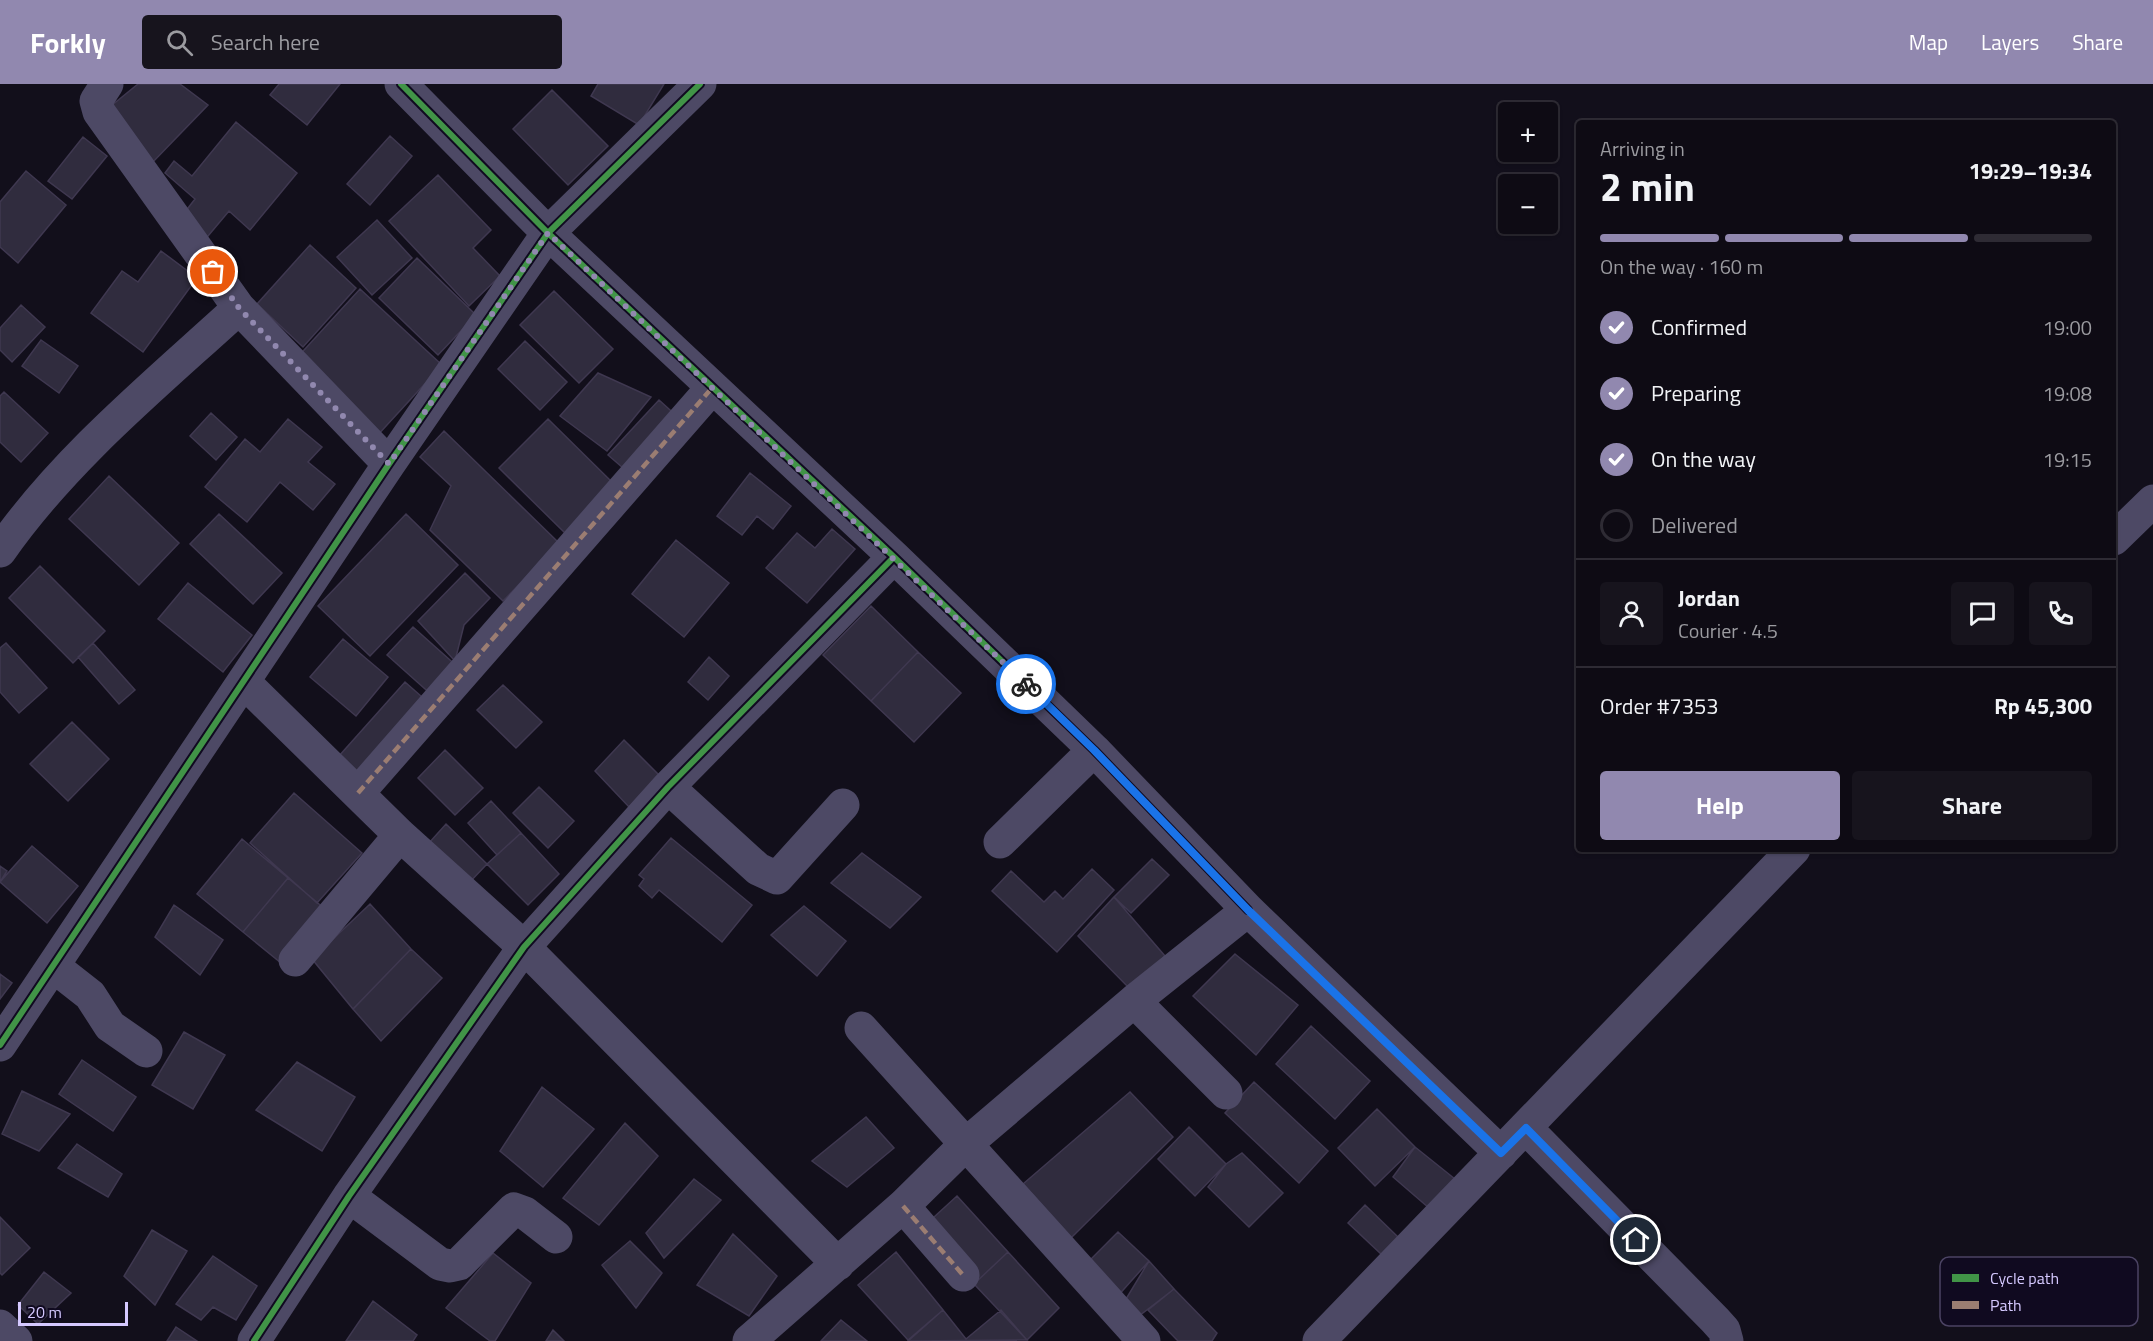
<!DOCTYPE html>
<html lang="en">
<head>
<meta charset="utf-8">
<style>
	:root { --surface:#0e0b14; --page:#17141d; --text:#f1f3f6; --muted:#9b9ba0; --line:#2e2b34; --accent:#9188af }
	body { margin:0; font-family:"Titillium Web",sans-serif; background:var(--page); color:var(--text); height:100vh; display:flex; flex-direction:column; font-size:22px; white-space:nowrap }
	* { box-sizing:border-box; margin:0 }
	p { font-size:20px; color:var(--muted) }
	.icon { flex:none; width:33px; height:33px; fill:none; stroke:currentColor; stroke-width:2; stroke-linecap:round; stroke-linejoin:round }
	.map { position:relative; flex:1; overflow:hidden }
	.drawer { position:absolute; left:1576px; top:36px; width:540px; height:732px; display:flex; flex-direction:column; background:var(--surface); border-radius:6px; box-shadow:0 2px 4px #0004,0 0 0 2px var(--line) }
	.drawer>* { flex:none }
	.fabs { position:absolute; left:1498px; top:18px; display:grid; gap:12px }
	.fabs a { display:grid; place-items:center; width:60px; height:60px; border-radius:6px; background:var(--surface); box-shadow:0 2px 4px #0004,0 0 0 2px var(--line); font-size:30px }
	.scale { position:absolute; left:18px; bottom:15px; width:110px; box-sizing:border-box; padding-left:6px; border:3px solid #d5c9ff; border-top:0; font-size:16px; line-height:21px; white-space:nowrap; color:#d5c9ff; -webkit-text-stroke:4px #100a20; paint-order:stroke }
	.pin { position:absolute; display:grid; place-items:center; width:51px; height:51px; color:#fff; margin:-26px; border:3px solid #fff; border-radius:50%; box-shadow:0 2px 6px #0007 }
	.courier { position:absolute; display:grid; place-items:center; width:60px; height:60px; margin:-30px; border:4px solid #1a73e8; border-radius:50%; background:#fff; color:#222; box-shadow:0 2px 8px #0007 }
	.summary em { font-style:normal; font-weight:700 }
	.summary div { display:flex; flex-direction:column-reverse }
	.summary { display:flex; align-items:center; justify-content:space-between; height:102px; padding:0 24px }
	h1 { font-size:39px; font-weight:700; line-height:45px }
	.bar { display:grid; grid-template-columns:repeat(4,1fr); gap:9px 6px; align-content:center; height:72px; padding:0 24px }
	.bar i { height:8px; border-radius:4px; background:var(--line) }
	.bar .current { background:var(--accent) }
	.bar p { grid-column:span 4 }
	.line { display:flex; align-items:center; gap:15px; padding:0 24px; border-top:2px solid var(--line) }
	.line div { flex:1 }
	.round { display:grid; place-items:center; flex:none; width:63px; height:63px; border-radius:6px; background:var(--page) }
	ol { padding:0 24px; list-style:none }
	li { display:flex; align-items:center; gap:18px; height:66px }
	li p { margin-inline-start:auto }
	li .icon { padding:6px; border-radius:50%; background:var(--accent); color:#fff; stroke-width:4 }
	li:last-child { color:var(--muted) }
	li i { width:33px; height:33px; border:3px solid var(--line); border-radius:50% }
	.primary-button { display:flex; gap:12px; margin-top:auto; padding:12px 24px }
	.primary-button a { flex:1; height:69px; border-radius:6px; background:var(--accent); color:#fff; font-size:24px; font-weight:700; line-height:69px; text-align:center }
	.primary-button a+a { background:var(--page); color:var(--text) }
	header { display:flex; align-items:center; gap:36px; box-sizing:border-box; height:84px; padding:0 30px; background:var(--accent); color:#fff }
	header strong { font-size:28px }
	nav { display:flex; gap:33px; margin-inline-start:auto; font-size:21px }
	.search { width:420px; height:54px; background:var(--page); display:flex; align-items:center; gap:15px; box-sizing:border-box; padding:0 21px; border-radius:6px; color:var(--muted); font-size:22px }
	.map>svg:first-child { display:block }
	.building { fill:#302c3e; stroke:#3f3850; stroke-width:1.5 }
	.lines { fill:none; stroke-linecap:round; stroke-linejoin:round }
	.minor { stroke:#4d4965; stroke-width:33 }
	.quiet { stroke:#9b7d72; stroke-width:4.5; stroke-dasharray:9 4.5; stroke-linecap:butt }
	.cycleway-casing { stroke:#100a20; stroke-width:10 }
	.cycleway { stroke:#419447; stroke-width:6 }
	.done { stroke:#9188af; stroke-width:6; stroke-dasharray:0 10.8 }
	.route { stroke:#1a73e8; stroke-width:8 }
	.key { fill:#100a20; stroke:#4b4363; stroke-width:1.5 }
	.key-label { font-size:16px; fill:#d5c9ff }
</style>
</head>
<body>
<header>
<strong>Forkly</strong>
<div class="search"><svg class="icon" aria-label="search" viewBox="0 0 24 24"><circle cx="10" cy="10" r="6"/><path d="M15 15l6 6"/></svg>Search here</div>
<nav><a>Map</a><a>Layers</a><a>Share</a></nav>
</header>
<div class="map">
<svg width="2153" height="1257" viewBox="0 0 2153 1257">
	<rect width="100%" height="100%" fill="#120f1b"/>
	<!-- building -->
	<path class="building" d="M138,0h42l28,21 -56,58 -46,-53z
		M279,0h61l-33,41 -37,-30z
		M598,0h66l-25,41 -48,-29z
		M552,6l56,56 -40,39 -55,-56z
		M236,38l61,51 -47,57 -21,-19 -26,31 -25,-21 17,-22 -30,-26 9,-12 18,15z
		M390,52l22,20 -42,49 -23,-21z
		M83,53l24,19 -35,43 -24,-18z
		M26,87l40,34 -48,58 -18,-16v-45z
		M438,91l53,55 -18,18 27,28 -31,30 -80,-85z
		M377,136l35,38 -40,37 -35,-38z
		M310,161l46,43 -53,59 -46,-43z
		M161,167l36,27 -54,74 -52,-39 31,-42 16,11z
		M417,174l59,57 -38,40 -59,-57z
		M360,205l82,76 -66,72 -82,-76z
		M554,207l59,58 -34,34 -59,-58z
		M21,221l24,22 -33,35 -12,-12v-22z
		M41,256l37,26 -19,27 -37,-27z
		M525,257l42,41 -27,28 -42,-41z
		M598,289l53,24 -44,54 -47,-35z
		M4,308l44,41 -27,29 -21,-20v-46z
		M659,316l21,19 -50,55 -22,-19z
		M211,329l26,24 -21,23 -26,-24z
		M288,335l34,28 -14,15 27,22 -22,26 -33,-28 -33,40 -42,-35 40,-48 15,13z
		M548,335l69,68 -49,49 -69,-68z
		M444,347l115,112 -56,58 -73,-71 21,-44 -31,-29z
		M750,389l41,33 -18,23 -16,-13 -15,19 -25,-19z
		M109,392l70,67 -40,42 -70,-66z
		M219,430l63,59 -29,31 -63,-60z
		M406,430l52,51 -88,91 -52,-50z
		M832,445l23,20 -48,54 -41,-35 31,-35 18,15z
		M676,456l53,43 -45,54 -52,-43z
		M40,482l65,65 -32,32 -64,-65z
		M465,489l25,25 -26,27 -9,36 -37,-40z
		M188,499l64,52 -29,37 -65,-53z
		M871,522l47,46 -47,49 -48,-46z
		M413,543l46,41 -25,29 -47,-42z
		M343,555l45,38 -32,39 -46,-39z
		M6,559l41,45 -28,25 -19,-21v-44z
		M93,559l42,47 -16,14 -41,-47z
		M918,568l43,41 -47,49 -43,-41z
		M709,573l20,19 -21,24 -20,-18z
		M405,598l25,22 -65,75 -26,-23z
		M503,601l39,37 -26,26 -39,-38z
		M72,638l37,37 -41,42 -38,-37z
		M624,656l35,35 -30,32 -34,-36z
		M445,666l38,38 -28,27 -37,-37z
		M539,703l35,34 -26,27 -35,-35z
		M294,709l68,60 -45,50 -67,-60z
		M491,717l30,32 -24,22 -29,-32z
		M446,740l41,40 -20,21 -38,-42z
		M521,749l38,41 -31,31 -41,-41z
		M671,754l81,67 -30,37 -63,-52 -7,8 -13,-12 5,-7 -5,-4z
		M242,755l46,39 -45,54 -46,-38z
		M32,762l46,40 -31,37 -47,-41z
		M862,769l59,44 -31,31 -59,-45z
		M1152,775l17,16 -38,38 -17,-16z
		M0,782l7,5 -7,11z
		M1092,785l22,21 -57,62 -65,-61 19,-20 33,31 11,-11 8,8z
		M288,794l37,31 -44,54 -38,-31z
		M1114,813l51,59 -35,33 -52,-53z
		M370,820l41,45 -58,60 -41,-50z
		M174,821l49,35 -23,35 -45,-38z
		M804,822l42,35 -29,35 -46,-41z
		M411,865l31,29 -61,63 -28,-32z
		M1235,870l63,51 -42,50 -63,-59z
		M0,890l12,9 -12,16z
		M1311,942l59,55 -35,38 -59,-55z
		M184,948l41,23 -32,54 -41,-24z
		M82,976l54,37 -23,34 -54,-37z
		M297,978l58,35 -33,54 -66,-41z
		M1254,998l74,69 -29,32 -74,-70z
		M542,1003l52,42 -51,58 -43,-36z
		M22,1007l48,23 -31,37 -37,-17z
		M1130,1008l43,45 -102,101 -48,-54z
		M1377,1025l38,38 -40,39 -37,-38z
		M866,1033l28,31 -47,39 -35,-26z
		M625,1039l33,33 -59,69 -36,-27z
		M1189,1043l37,37 -31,32 -37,-37z
		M77,1060l45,30 -14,23 -50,-29z
		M1415,1063l40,32 -26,29 -36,-31z
		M1242,1069l41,40 -34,34 -41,-40 18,-23z
		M694,1095l27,21 -57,58 -18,-25z
		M957,1112l51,56 -34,32 -52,-56z
		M1365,1121l33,32 -16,18 -34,-32z
		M0,1133l30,31 -28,27 -2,-2z
		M152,1146l35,21 -32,54 -31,-29z
		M1118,1148l31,29 -33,37 -25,-39z
		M733,1150l44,42 -28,40 -52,-31z
		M630,1157l32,32 -26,35 -34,-43z
		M896,1168l47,58 -35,30 -50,-55z
		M1008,1168l51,56 -32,32 -53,-56z
		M493,1169l38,30 -36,58h-5l-44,-33z
		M213,1172l44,30 -21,34 -23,-13 -12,13 -25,-16z
		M1149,1177l25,28 -35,27 -13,-17z
		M44,1188l27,21 -33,31 -20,-19z
		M1174,1205l43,44 -5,8h-34l-30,-31z
		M373,1217l44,34 -4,6h-67z
		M943,1226l23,29 35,-29 26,30 -119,1z
		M841,1236l26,21h-46z
		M176,1243l21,14h-30z
		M553,1246l11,11h-18z"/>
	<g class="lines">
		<!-- minor -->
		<path class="minor" d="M107,0l-11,17 3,11 140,196 150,156
			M401,0l147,149 346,324 200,193 154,160
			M2114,455l39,-38
			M0,467c65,-93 156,-167 239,-243
			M244,598l156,153 124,112 314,317
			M668,703l90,82 19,9 66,-73
			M358,709l354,-405
			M1000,758l94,-92
			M295,876l105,-125
			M53,882l37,29 20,31 36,25
			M1134,917l92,92
			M861,944l283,313
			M0,961l389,-581 159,-231 152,-149
			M1526,1044l189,192 9,10 3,11
			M349,1112l91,68 10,2 9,-2 55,-55 11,4 31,24
			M903,1122l60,69
			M0,1242l16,15
			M254,1257l95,-145 175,-249 144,-160 226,-230
			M749,1257l154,-135 63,-62 168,-143 114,-91 253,243
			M1319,1257l475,-492"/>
		<!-- quiet -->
		<path class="quiet" d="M358,709l354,-405
			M903,1122l60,69"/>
		<!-- cycleway casing -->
		<g class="cycleway-casing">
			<path id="cycleway" d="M401,0l147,149 346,324 200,193 154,160
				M0,961l389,-581 159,-231 152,-149
				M254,1257l95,-145 175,-249 144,-160 226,-230"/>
		</g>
		<!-- cycleway -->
		<use href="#cycleway" class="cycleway"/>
	</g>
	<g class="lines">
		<!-- done -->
		<path class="done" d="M213,188l26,36 150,156 159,-231 478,451"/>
		<!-- route -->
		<path class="route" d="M1026,600l68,66 154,160 253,243 25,-25 110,112"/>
	</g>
	<!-- legend -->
	<rect x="1940" y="1173" width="198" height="69" rx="9" class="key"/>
	<rect x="1952" y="1190" width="27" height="8" fill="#419447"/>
	<rect x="1952" y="1217" width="27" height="8" fill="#9b7d72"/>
	<g class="key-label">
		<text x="1990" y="1200">Cycle path</text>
		<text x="1990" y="1227">Path</text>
	</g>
</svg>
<div class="fabs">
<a>+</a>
<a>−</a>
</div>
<div class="scale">20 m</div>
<div class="pin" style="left:213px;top:188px;background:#ea580c"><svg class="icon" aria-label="bag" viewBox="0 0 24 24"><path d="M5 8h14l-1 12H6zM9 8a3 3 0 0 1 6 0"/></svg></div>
<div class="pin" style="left:1636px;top:1156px;background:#1f2937"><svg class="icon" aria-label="home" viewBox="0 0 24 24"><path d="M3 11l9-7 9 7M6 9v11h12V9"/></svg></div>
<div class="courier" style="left:1026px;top:600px"><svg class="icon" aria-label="bike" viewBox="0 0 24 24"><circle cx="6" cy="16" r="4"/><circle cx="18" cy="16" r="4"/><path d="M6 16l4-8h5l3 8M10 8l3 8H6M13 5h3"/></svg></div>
<section class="drawer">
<div class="summary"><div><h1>2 min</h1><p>Arriving in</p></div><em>19:29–19:34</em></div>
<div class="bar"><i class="current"></i><i class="current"></i><i class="current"></i><i></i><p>On the way · 160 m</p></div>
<ol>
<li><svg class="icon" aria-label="check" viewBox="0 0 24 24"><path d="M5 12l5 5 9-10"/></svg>Confirmed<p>19:00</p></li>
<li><svg class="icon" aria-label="check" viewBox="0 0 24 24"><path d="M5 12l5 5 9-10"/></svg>Preparing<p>19:08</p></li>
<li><svg class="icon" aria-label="check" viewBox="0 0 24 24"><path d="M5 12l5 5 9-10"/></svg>On the way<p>19:15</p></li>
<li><i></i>Delivered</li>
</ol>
<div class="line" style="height:108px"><a class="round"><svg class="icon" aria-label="person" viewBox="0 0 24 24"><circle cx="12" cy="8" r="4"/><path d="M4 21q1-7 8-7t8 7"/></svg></a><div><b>Jordan</b><p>Courier · 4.5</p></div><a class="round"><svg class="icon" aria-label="chat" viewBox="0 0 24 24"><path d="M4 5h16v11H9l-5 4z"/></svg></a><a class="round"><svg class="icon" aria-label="phone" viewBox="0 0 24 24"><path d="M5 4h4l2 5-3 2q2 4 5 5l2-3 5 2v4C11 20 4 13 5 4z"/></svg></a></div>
<div class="line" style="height:78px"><div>Order #7353</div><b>Rp 45,300</b></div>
<div class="primary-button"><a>Help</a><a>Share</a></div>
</section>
</div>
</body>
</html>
